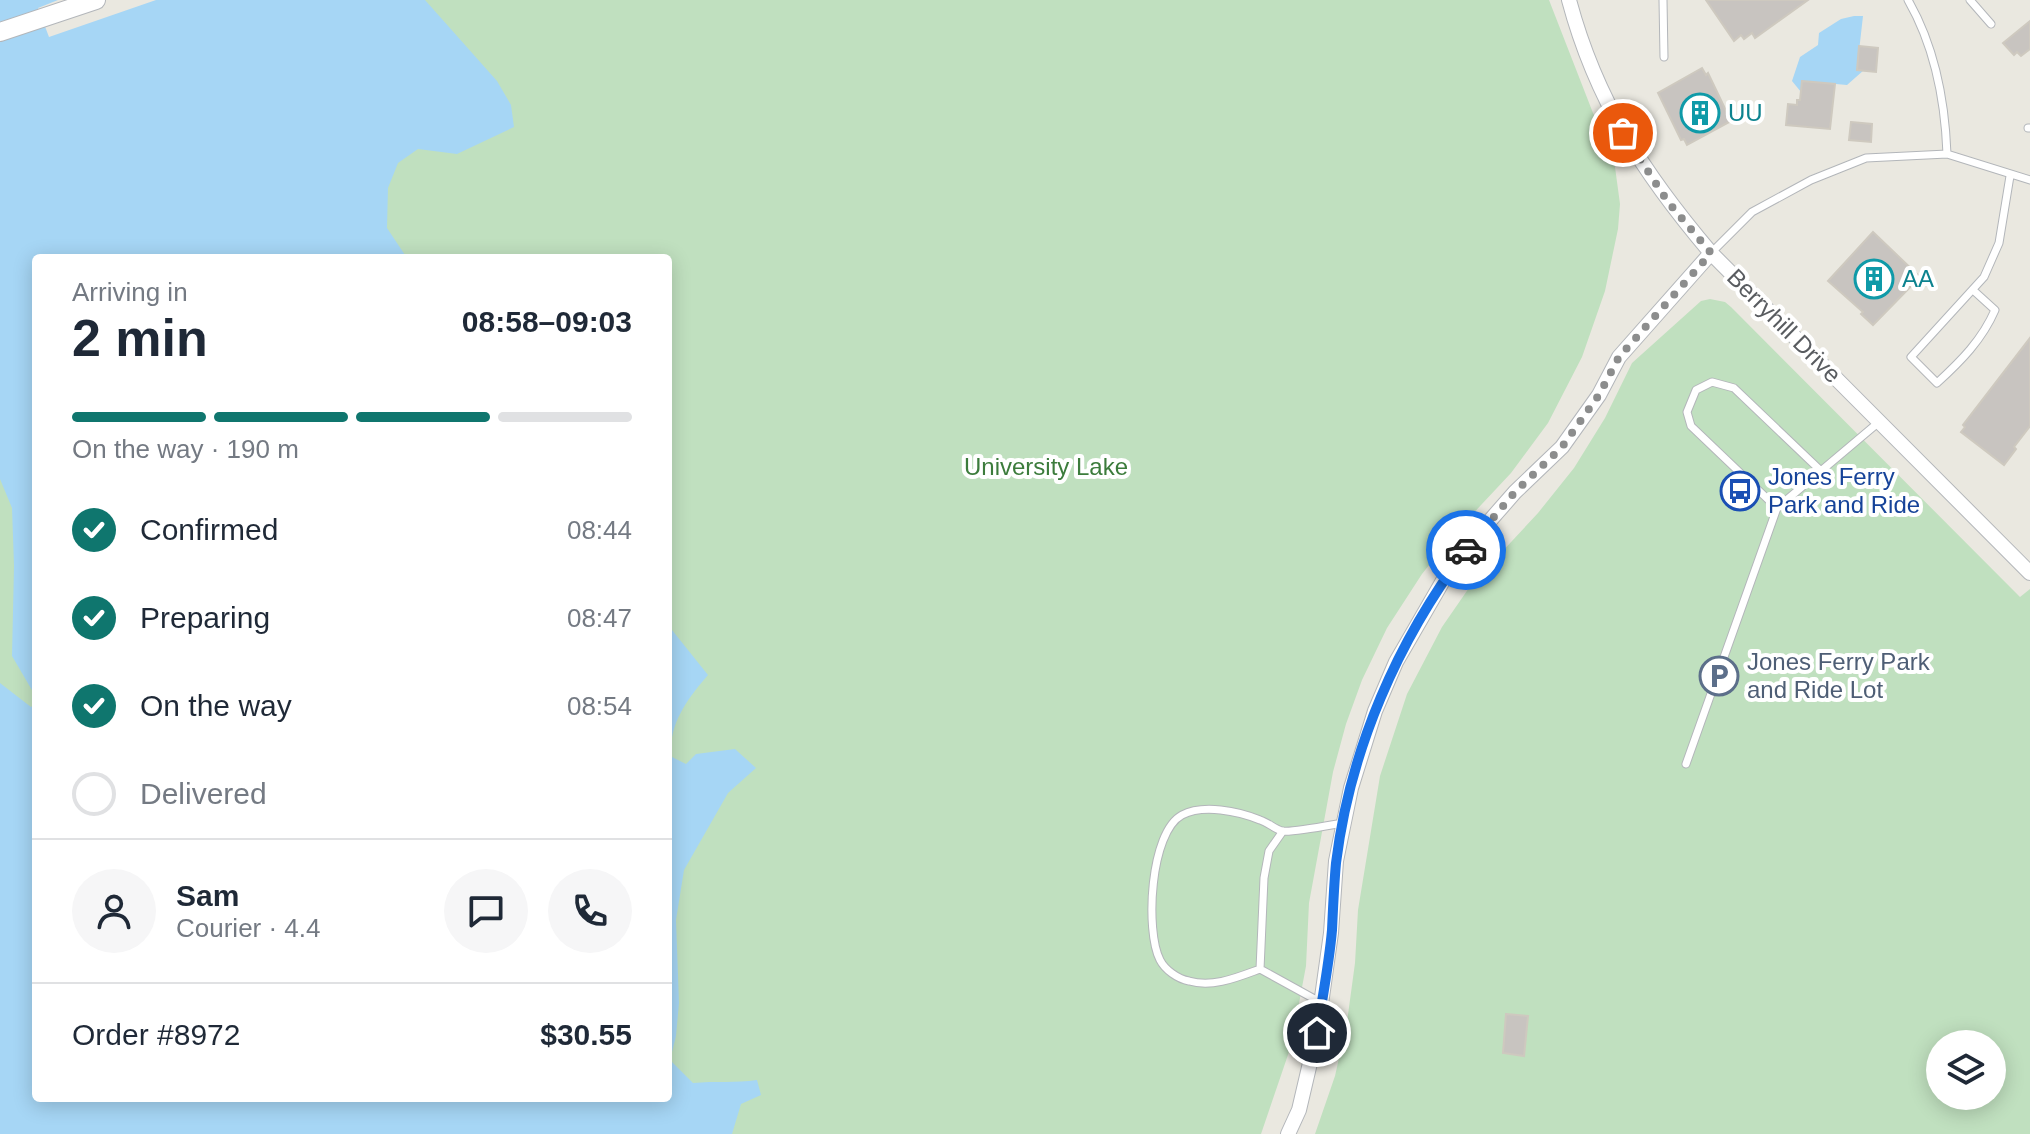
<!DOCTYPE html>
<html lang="en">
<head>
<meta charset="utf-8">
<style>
	:root { --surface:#fff; --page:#f6f6f7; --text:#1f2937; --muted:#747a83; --line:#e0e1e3; --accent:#0f766e }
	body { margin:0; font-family:Arial,sans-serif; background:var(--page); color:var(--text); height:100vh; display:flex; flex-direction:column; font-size:30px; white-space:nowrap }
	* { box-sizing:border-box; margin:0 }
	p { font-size:26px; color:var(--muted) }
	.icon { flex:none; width:44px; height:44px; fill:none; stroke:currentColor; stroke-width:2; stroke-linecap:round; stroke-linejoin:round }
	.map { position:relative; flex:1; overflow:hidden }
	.panel { position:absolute; left:32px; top:254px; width:640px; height:848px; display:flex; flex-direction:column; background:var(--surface); border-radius:8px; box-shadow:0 4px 20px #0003 }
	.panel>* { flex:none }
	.tools { position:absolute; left:1926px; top:1030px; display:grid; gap:16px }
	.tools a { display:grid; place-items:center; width:80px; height:80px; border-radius:50%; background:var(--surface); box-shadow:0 4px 20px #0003; font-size:40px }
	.pin { position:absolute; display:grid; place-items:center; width:68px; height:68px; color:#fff; margin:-34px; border:4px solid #fff; border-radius:50%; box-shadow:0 2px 8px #0007 }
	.courier { position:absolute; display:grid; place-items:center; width:80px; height:80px; margin:-40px; border:6px solid #1a73e8; border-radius:50%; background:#fff; color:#222; box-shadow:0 2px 10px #0007 }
	.overview em { font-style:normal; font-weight:800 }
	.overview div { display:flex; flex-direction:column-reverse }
	.overview { display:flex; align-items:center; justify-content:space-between; height:136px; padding:0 40px }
	h1 { font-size:52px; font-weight:800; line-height:60px }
	.bar { display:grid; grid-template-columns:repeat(4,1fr); gap:12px 8px; align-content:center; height:96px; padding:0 40px }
	.bar i { height:10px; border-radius:6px; background:var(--line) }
	.bar .selected { background:var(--accent) }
	.bar p { grid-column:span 4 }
	.line { display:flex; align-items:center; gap:20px; padding:0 40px; border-top:2px solid var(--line) }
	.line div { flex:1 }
	.round { display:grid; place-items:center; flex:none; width:84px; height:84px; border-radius:42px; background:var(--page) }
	ol { padding:0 40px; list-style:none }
	li { display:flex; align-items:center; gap:24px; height:88px }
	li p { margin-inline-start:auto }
	li .icon { padding:8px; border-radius:50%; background:var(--accent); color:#fff; stroke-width:4 }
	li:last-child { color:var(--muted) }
	li i { width:44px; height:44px; border:4px solid var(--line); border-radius:50% }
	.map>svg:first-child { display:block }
	.green { fill:#c0e0bf; fill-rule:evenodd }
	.water { fill:#a6d6f5 }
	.building { fill:#c8c4c0; stroke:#cec9bf; stroke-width:2 }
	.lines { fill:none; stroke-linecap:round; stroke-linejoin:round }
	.service-casing { stroke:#b3b6ba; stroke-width:9 }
	.minor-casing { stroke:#b3b6ba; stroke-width:16 }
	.tertiary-casing { stroke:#b3b6ba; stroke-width:20 }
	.service { stroke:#fff; stroke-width:7 }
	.minor { stroke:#fff; stroke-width:14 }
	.tertiary { stroke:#fff; stroke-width:18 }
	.done { stroke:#8c8d8d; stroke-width:8; stroke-dasharray:0 14.4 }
	.route { stroke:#1a73e8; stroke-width:10 }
	.labels { text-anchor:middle; stroke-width:8; stroke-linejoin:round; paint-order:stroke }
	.culture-label { font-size:24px; fill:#0d838f; stroke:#fff; text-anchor:start }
	.street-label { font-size:24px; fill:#595c60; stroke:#fff }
	.park-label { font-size:24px; fill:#3c7c3c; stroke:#fff }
	.transit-label { font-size:24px; fill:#164399; stroke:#fff; text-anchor:start }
	.service-label { font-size:24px; fill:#4e5e75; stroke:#fff; text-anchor:start }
</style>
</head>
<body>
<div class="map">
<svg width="2030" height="1134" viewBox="0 0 2030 1134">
	<rect width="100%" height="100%" fill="#eae8e0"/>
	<!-- green -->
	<path class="green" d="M173,0h1376l44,113 13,25 9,29 5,37 -2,25 -13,62 -23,66 -34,66 -37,50 -58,62 -31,39 -35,54 -25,52 -16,44 -13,48 -24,131 -3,63 -15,80 -30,88h-1261v-1076zM36,258h632v840h-632z
		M1710,299l15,3 6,5 289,290 10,-8v545h-715l20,-58 12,-54 8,-59 3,-53 22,-134 27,-82 35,-67 29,-42 67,-72 36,-45 31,-50 27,-55 69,-62zM1940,1044h52v52h-52z"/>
	<!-- water -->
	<path class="water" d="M0,0h58l-20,8 11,29 107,-37h269l72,81 14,24 3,22 -57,27 -39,-5 -20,14 -10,25 -1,40 20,30h-371v439l-24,-41 2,-90 -2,-58 -12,-29z
		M1854,16h9l-6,53 7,1 -17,15 -44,-4 -2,11 -9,-11 8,-24 18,-12 1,-12 22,-14z
		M668,625l40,50c-20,23 -41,51 -36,82l14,7 10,-10 39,-5 21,19 -28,25 -44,77 -8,50 3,83 -3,33 -6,24 23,23c22,-2 43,0 64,-3l4,15 -20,9 -9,30h-732v-451l31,24 5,-5v396h632z"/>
	<!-- building -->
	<path class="building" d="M1706,0h102l-53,38 -3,-5 -8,6 -3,-4 -7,6z
		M2030,21v28l-9,7 -4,-4 -3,3 -11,-12z
		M1859,46l19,2 -2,24 -19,-2z
		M1702,68l4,7 2,-2 23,48 -44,24 -3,-6 -3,1 -23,-47z
		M1802,81l33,3 -5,45 -44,-4 2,-21 9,1v-5h3z
		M1851,122l21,2 -1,18 -22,-2z
		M1873,232l47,45 -47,48 -12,-11 2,-2 -35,-31z
		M2030,338v88l-16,21 2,2 -12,16 -43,-33 4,-5 -2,-2z
		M1506,1014l22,2 -4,40 -21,-3z"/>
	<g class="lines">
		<!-- service casing -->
		<g class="service-casing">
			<path id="service" d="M1663,0l1,57
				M1908,0c27,47 37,100 39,154
				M1970,0l21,24
				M2028,128h2
				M1711,253l41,-41 59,-32 55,-22 81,-4 83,26
				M1973,290l22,20c-13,30 -34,51 -58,73l-26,-26 73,-80 15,-34 11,-67
				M1777,508l-86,-82 -4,-14 9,-22 16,-8 22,6 87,83
				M1686,764l91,-256 102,-86
				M1283,831l-14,20 -5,27 -4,91c-22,8 -47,19 -71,12 -11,-2 -24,-11 -29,-21 -15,-29 -10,-128 22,-145 21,-11 56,-4 78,5 7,2 15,9 22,11 9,2 49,-6 61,-8
				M1260,969l60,33"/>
		</g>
		<!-- minor casing -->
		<g class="minor-casing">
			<path id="minor" d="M1569,0c27,101 75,174 142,253l319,320
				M1288,1134l11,-24 18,-77 14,-100 5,-72 15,-73 24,-77 21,-49 48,-83 36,-47 35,-40 47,-45 37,-52 20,-38 92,-104"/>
		</g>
		<!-- tertiary casing -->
		<g class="tertiary-casing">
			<path id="tertiary" d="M0,32l96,-32"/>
		</g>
		<!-- service -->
		<use href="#service" class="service"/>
		<!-- minor -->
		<use href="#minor" class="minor"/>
		<!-- tertiary -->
		<use href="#tertiary" class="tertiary"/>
	</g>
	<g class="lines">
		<!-- done -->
		<path class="done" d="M1466,550l49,-58 47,-45 37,-52 20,-38 92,-104 -43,-51 -45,-69"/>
		<!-- route -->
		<path class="route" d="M1317,1033c5,-34 12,-68 15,-103 1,-22 2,-45 4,-67 14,-114 62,-223 130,-313"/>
	</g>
	<!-- icons -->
	<defs>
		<g id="building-ring" transform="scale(2)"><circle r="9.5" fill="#fff" stroke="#0f9aa8" stroke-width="1.5"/><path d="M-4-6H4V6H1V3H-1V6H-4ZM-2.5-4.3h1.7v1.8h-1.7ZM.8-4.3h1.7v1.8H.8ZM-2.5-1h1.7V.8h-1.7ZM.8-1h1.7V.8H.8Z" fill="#0f9aa8"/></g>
		<g id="bus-ring" transform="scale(2)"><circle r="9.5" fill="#fff" stroke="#1a4fb4" stroke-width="1.5"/><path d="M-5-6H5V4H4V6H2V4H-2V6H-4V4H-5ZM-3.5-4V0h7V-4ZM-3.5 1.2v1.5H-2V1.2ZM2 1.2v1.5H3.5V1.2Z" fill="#1a4fb4"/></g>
		<g id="parking-ring" transform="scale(2)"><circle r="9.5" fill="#fff" stroke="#5c6f8a" stroke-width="1.5"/><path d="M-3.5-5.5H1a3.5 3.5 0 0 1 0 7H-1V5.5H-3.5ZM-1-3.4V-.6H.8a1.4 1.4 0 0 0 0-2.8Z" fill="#5c6f8a"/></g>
	</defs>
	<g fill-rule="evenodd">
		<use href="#building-ring" x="1700" y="113"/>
		<use href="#building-ring" x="1874" y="279"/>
		<use href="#bus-ring" x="1740" y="491"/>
		<use href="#parking-ring" x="1719" y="676"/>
	</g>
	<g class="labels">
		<!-- culture labels -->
		<g class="culture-label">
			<text x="1728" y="121">UU</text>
			<text x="1902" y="287">AA</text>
		</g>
		<!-- street labels -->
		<g class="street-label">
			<text transform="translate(1784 326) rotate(45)" y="8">Berryhill Drive</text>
		</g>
		<!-- park labels -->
		<g class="park-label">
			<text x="1046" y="475">University Lake</text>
		</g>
		<!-- transit labels -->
		<g class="transit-label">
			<text x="1768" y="485">Jones Ferry<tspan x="1768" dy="28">Park and Ride</tspan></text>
		</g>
		<!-- service labels -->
		<g class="service-label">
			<text x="1747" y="670">Jones Ferry Park<tspan x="1747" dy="28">and Ride Lot</tspan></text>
		</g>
	</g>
</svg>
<div class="tools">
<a><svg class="icon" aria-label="layers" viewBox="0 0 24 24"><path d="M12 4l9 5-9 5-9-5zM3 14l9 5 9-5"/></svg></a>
</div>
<div class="pin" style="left:1623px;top:133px;background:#ea580c"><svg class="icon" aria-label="bag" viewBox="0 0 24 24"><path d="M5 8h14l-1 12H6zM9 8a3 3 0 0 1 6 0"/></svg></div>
<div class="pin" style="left:1317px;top:1033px;background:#1f2937"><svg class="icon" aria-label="home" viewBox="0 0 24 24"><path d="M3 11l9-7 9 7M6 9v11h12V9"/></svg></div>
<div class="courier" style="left:1466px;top:550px"><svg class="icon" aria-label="car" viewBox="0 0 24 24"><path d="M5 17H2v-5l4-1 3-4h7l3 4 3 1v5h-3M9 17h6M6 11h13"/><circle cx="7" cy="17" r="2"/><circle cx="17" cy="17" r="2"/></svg></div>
<section class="panel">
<div class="overview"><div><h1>2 min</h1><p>Arriving in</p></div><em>08:58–09:03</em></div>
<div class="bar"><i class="selected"></i><i class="selected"></i><i class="selected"></i><i></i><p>On the way · 190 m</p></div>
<ol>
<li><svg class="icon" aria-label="check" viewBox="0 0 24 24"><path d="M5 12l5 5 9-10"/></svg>Confirmed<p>08:44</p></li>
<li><svg class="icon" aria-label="check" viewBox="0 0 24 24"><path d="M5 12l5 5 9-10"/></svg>Preparing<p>08:47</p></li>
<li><svg class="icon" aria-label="check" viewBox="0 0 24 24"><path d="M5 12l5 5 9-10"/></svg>On the way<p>08:54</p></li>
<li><i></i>Delivered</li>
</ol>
<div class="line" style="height:144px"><a class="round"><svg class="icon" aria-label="person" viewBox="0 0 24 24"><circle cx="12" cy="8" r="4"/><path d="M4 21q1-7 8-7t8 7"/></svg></a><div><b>Sam</b><p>Courier · 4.4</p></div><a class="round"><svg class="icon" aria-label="chat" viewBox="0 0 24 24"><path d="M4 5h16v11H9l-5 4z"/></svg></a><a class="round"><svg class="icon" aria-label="phone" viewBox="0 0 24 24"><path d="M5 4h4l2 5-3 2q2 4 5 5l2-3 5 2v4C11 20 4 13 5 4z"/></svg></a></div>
<div class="line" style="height:104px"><div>Order #8972</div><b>$30.55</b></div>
</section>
</div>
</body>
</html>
